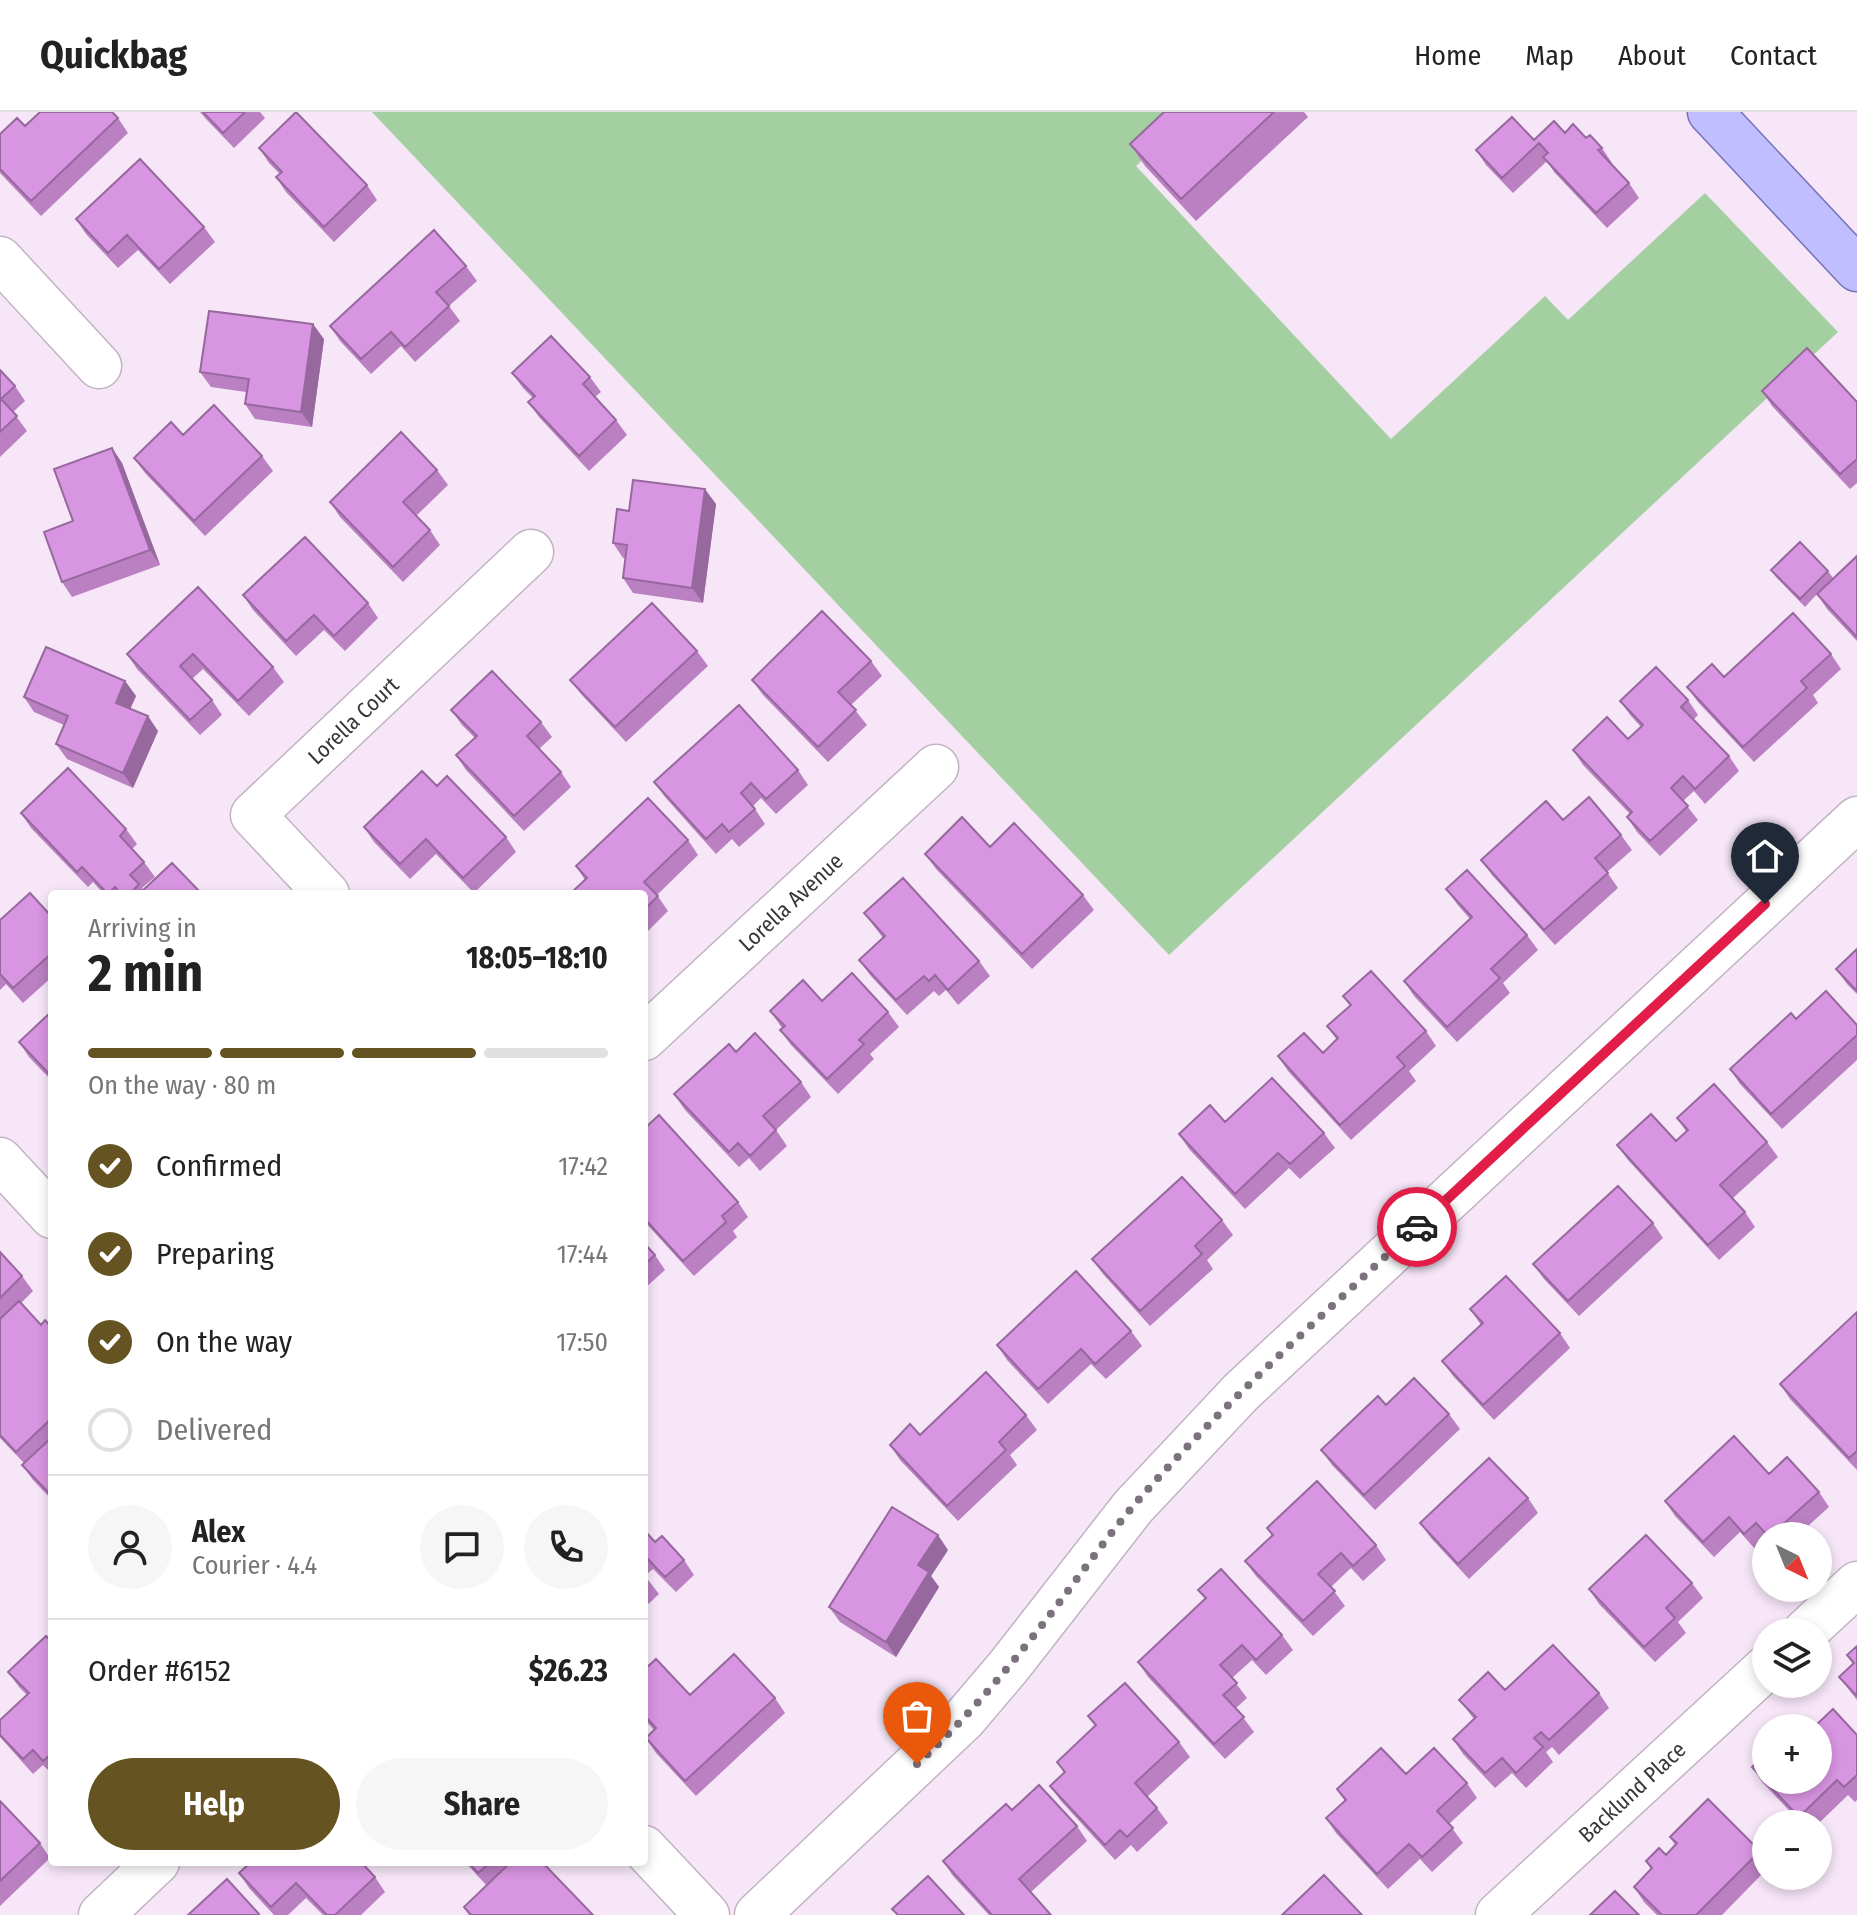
<!DOCTYPE html>
<html lang="en">
<head>
<meta charset="utf-8">
<style>
	:root { --surface:#fff; --page:#f6f6f6; --text:#222; --muted:#767676; --line:#e0e0e0; --accent:#655321 }
	body { margin:0; font-family:"Fira Sans Condensed",sans-serif; background:var(--page); color:var(--text); height:100vh; display:flex; flex-direction:column; font-size:30px; white-space:nowrap }
	* { box-sizing:border-box; margin:0 }
	p { font-size:26px; color:var(--muted) }
	.icon { flex:none; width:44px; height:44px; fill:none; stroke:currentColor; stroke-width:2; stroke-linecap:round; stroke-linejoin:round }
	.map { position:relative; flex:1; overflow:hidden }
	.drawer { position:absolute; left:48px; top:778px; width:600px; height:976px; display:flex; flex-direction:column; background:var(--surface); border-radius:8px; box-shadow:0 4px 12px #0003 }
	.drawer>* { flex:none }
	.needle { width:52px; rotate:137deg }
	.fabs { position:absolute; left:1752px; top:1410px; display:grid; gap:16px }
	.fabs a { display:grid; place-items:center; width:80px; height:80px; border-radius:50%; background:var(--surface); box-shadow:0 4px 12px #0003; font-size:40px }
	.pin { position:absolute; display:grid; place-items:center; width:68px; height:68px; color:#fff; margin:-82px -34px; border-radius:50% 50% 50% 0; rotate:-45deg; box-shadow:0 0 8px #0007 }
	.pin .icon { rotate:45deg }
	.courier { position:absolute; display:grid; place-items:center; width:80px; height:80px; margin:-40px; border:6px solid #e11d48; border-radius:50%; background:#fff; color:#222; box-shadow:0 2px 10px #0007 }
	.headline em { font-style:normal; font-weight:700 }
	.headline div { display:flex; flex-direction:column-reverse }
	.headline { display:flex; align-items:center; justify-content:space-between; height:136px; padding:0 40px }
	h1 { font-size:52px; font-weight:700; line-height:60px }
	.bar { display:grid; grid-template-columns:repeat(4,1fr); gap:12px 8px; align-content:center; height:96px; padding:0 40px }
	.bar i { height:10px; border-radius:6px; background:var(--line) }
	.bar .active { background:var(--accent) }
	.bar p { grid-column:span 4 }
	.line { display:flex; align-items:center; gap:20px; padding:0 40px; border-top:2px solid var(--line) }
	.line div { flex:1 }
	.round { display:grid; place-items:center; flex:none; width:84px; height:84px; border-radius:42px; background:var(--page) }
	ol { padding:0 40px; list-style:none }
	li { display:flex; align-items:center; gap:24px; height:88px }
	li p { margin-inline-start:auto }
	li .icon { padding:8px; border-radius:50%; background:var(--accent); color:#fff; stroke-width:4 }
	li:last-child { color:var(--muted) }
	li i { width:44px; height:44px; border:4px solid var(--line); border-radius:50% }
	.button { display:flex; gap:16px; margin-top:auto; padding:16px 40px }
	.button a { flex:1; height:92px; border-radius:48px; background:var(--accent); color:#fff; font-size:32px; font-weight:700; line-height:92px; text-align:center }
	.button a+a { background:var(--page); color:var(--text) }
	header { display:flex; align-items:center; gap:48px; box-sizing:border-box; height:112px; padding:0 40px; background:var(--surface); border-bottom:2px solid var(--line) }
	header strong { font-size:38px }
	nav { display:flex; gap:44px; margin-inline-start:auto; font-size:28px }
	.map>svg:first-child { display:block }
	.green { fill:#a4d0a1 }
	.lines { fill:none; stroke-linecap:round; stroke-linejoin:round }
	.minor-casing { stroke:#c2b3c4; stroke-width:47 }
	.major-casing { stroke:#7672ba; stroke-width:47 }
	.minor { stroke:#fff; stroke-width:44 }
	.major { stroke:#c0beff; stroke-width:44 }
	.wall { fill:#ba80c2 }
	.shaded-wall { fill:#97689e }
	.building { fill:#d895e1; stroke:#97689e; stroke-width:2 }
	.done { stroke:#7c727d; stroke-width:8; stroke-dasharray:0 14.4 }
	.route { stroke:#e11d48; stroke-width:10 }
	.labels { text-anchor:middle; stroke-width:6; stroke-linejoin:round; paint-order:stroke }
	.street-label { font-size:22px; fill:#3a343b; stroke:#fff }
</style>
</head>
<body>
<header>
<strong>Quickbag</strong>
<nav><a>Home</a><a>Map</a><a>About</a><a>Contact</a></nav>
</header>
<div class="map">
<svg width="1857" height="1803" viewBox="0 0 1857 1803">
	<rect width="100%" height="100%" fill="#f6e6f8"/>
	<!-- green -->
	<path class="green" d="M372,0h821l-57,54 255,273 154,-143 23,24 137,-127 133,139 -669,623z"/>
	<g class="lines">
		<!-- minor casing -->
		<g class="minor-casing">
			<g id="minor">
				<path d="M0,147l99,107"/>
				<path id="s1" d="M327,782l-74,-79 278,-263"/>
				<path id="s2" d="M644,926l292,-271"/>
				<path d="M0,1048l52,56"/>
				<path d="M1805,1520l52,-48"/>
				<path d="M644,1736l63,67"/>
				<path d="M101,1803l56,-53"/>
				<path d="M757,1803l207,-196 45,-53 124,-159 108,-115 616,-573"/>
				<path id="s3" d="M1498,1803l268,-247"/>
			</g>
		</g>
		<!-- major casing -->
		<g class="major-casing">
			<path id="major" d="M1710,0l147,157"/>
		</g>
		<!-- minor -->
		<use href="#minor" class="minor"/>
		<!-- major -->
		<use href="#major" class="major"/>
	</g>
	<!-- wall -->
	<path class="wall" d="M200,0h60l5,6 -31,30 -28,-29z
		M1164,0h140l4,5 -112,104 -51,-55 -15,-22z
		M118,6l10,15 -87,83 -41,-43v-39l25,-8z
		M1586,26l16,10 10,15 -1,1 18,19 10,15 -32,30 -53,-56 -7,-11 -34,32 -27,-28 -10,-15 58,-10z
		M259,36l108,37 10,15 -43,42 -48,-50 -10,-15 4,-3 -11,-11z
		M76,107l128,8 11,15 -45,42 -32,-34 -20,18 -32,-34z
		M466,154l11,15 -28,25 11,15 -45,41 -14,-16 -30,28 -31,-33 -10,-15z
		M324,227l-12,88 -57,-8 -10,-15 1,-12 -35,-5 -11,-15z
		M0,258l15,16 10,15 -12,11 14,19 -27,26z
		M512,261l78,4 11,15 -6,5 21,23 11,15 -38,36 -50,-54 -11,-15 5,-4 -10,-10z
		M1762,279l95,11v81l-7,6 -78,-83z
		M112,336l10,15 38,102 -88,32 -10,-15 11,-61z
		M262,344l11,15 -68,65 -60,-63 -11,-15z
		M437,358l11,15 -32,31 14,14 10,15 -37,37 -63,-65 -10,-15z
		M716,392l-13,99 -70,-10 -10,-15 2,-20h-2l-10,-15 16,-32z
		M1857,444v85l-30,-32 -10,-15 -12,13 -29,-30 -5,-7 57,1 5,7z
		M198,475l75,80 11,15 -35,34 -46,-47 -11,10 20,21 10,15 -22,20 -63,-66 -10,-15z
		M243,483l125,8 10,15 -33,33 -21,-21 -28,26 -43,-46z
		M697,539l11,15 -82,76 -45,-48 -11,-14z
		M1831,542l10,15 -28,26 5,8 -64,59 -56,-60 -11,-15 37,-10z
		M871,549l11,15 -31,29 16,20 -39,37 -65,-67 -11,-15z
		M125,569l11,15 -6,13 28,22 -25,57 -66,-29 -11,-15 8,-19 -30,-13 -10,-15z
		M1688,588l10,15 -5,5 36,36 10,15 -34,33 -11,-13 -11,10 15,19 -38,36 -23,-24 -10,-15 3,-3 -47,-49 -10,-15 55,-11 13,-12 -10,-11 -11,-15z
		M451,598l90,12 11,15 -13,12 22,23 10,15 -47,44 -58,-61 -10,-15 19,-17 -13,-13z
		M798,658l10,15 -32,29 -15,-16 -8,8 12,18 -26,23 -7,-8 -16,15 -51,-57 -11,-15z
		M437,674l69,51 10,15 -42,41 -38,-39 -26,25 -36,-37 -10,-15z
		M21,701l105,16 11,15 -5,5 12,13 11,15 -13,11 1,2 59,4h-98l-11,-12 -5,5 -57,-59z
		M1563,708l58,15 11,15 -25,22 11,16 -63,57 -63,-70 -11,-15z
		M688,728l10,15 -41,40 11,16 -24,24v-41l-59,-14 -9,-14z
		M990,735l93,48 11,15 -62,59 -96,-100 -11,-15z
		M1446,777l81,46 11,15 -35,33 7,10 -53,49 -43,-46 -10,-15 66,-62 -13,-15z
		M864,801l115,48 11,15 -32,29 -12,-15 -7,6 -5,-5 -27,24 -37,-40 -11,-15 24,-22z
		M52,805v60l-29,26 -17,-19 -6,6v-70z
		M1857,837v45l-10,-10 -11,-15z
		M1343,884l83,35 10,15 -27,25 7,10 -65,59 -63,-69 -10,-15 45,-3 14,-13 -10,-14 23,-20z
		M822,889l66,11 11,15 -29,27 4,5 -36,35 -47,-49 -11,-15 2,-2 -12,-17z
		M52,899v70l-23,-24 -10,-15z
		M1796,907l61,6v35l-75,69 -42,-45 -10,-15z
		M736,940l65,30 10,15 -35,33 11,16 -27,25 -11,-13 -10,9 -54,-57 -11,-16z
		M1677,1006l90,24 11,15 -45,41 12,14 10,15 -36,33 -91,-100 -11,-15 59,-4 10,-10z
		M1225,1010l99,11 11,15 -35,31 -11,-11 -44,41 -56,-60 -10,-15z
		M644,1017l94,73 10,15 -15,14 4,6 -43,39 -50,-55z
		M1222,1108l11,15 -26,25 6,9 -63,57 -47,-52 -11,-15z
		M1653,1111l10,15 -84,78 -35,-37 -11,-15z
		M644,1131l11,12 10,15 -21,19z
		M0,1140l22,24 11,15 -12,12 20,22 11,3v172l-19,-20 -11,-15 2,-2 -24,-25z
		M1470,1197l90,24 10,15 -76,72 -41,-44 -11,-15 39,-36z
		M1857,1200v158l-67,-71 -10,-15z
		M1131,1219l11,15 -36,33 -15,-15 -43,40 -41,-44 -10,-15z
		M1386,1293l63,9 11,15 -85,81 -43,-45 -11,-15z
		M1026,1303l11,15 -27,25 7,10 -59,56 -58,-61 -10,-15 30,-10z
		M1769,1362l50,18 10,15 -32,29h-31v3l-11,10 -15,-17 -26,25 -39,-41 -10,-15z
		M1528,1386l10,15 -69,66 -38,-41 -11,-15z
		M1267,1416l109,17 10,15 -23,21 -12,-13 -20,19 14,19 -32,30 -57,-60 -11,-15 27,-25z
		M644,1418l11,12 29,18 10,15 -18,17 -23,-23 -8,7 14,18 -15,14z
		M948,1438l-17,26 8,11 -43,70 -56,-35 -11,-15z
		M1692,1471l11,15 -25,24 8,11 -31,29 -56,-58 -10,-15z
		M1198,1478l84,45 11,15 -27,25 -14,-15 -20,18 15,20 -11,10 18,24 -29,27 -77,-82 -10,-15 67,-63z
		M52,1530v132l-9,-9 -10,9 -33,-37v-17l27,-25 -8,-8 -11,-15z
		M1857,1534v54l-18,-23 14,-13 -6,-9z
		M644,1558l46,25 85,3 10,15 -89,83 -40,-43 -10,-15 8,-8 -10,-11z
		M1505,1578l94,3 10,15 -50,47 -7,-8 -6,5 7,10 -27,26 -14,-15 -17,15 -32,-34 -10,-15 21,-20 -15,-19z
		M1088,1604l91,26 11,15 -43,40 10,11 11,15 -31,29 -6,-7 -16,15 -54,-59 -11,-15 14,-13 -7,-11 38,-36z
		M1857,1623v65l-2,2 -7,-7 -30,29h-16l-40,-42 -10,-15z
		M1406,1662l61,9 10,15 -28,26 14,19 -31,29 -12,-13 -32,30 -52,-56 -10,-15 19,-17 -8,-12z
		M0,1689l40,42 10,15 -50,48z
		M1012,1698l65,16 10,15 -56,51 20,23h-62l-36,-39 -10,-15z
		M1670,1725l90,14 6,9v10l-44,45h-65l-13,-13 -10,-15 17,-18 -5,-8 20,-6 9,-10z
		M465,1750h77l51,53h-124l-5,-8 23,-21z
		M239,1761l136,4 10,15 -24,23h-38l-17,-17 -18,17h-14l-25,-27z"/>
	<!-- shaded-wall -->
	<path class="shaded-wall" d="M313,212l11,15 -12,88 -11,-15z
		M112,336l10,15 38,102 -10,-15z
		M705,377l11,15 -13,99 -11,-15z
		M125,569l11,15 -10,22 -10,-15z
		M148,604l10,15 -25,57 -10,-15z
		M938,1423l10,15 -17,26 8,11 -43,70 -10,-15 32,-77z"/>
	<!-- building -->
	<path class="building" d="M40,0h72l6,6 -87,83 -31,-32v-35l17,-16 8,8z
		M203,0h42l-22,21z
		M296,0l71,73 -43,42 -48,-50 6,-5 -23,-24z
		M1164,0h110l-93,87 -51,-55z
		M1512,5l22,23 20,-19 11,12 8,-9 13,14 4,-3 12,13 -4,2 31,33 -33,30 -53,-56 5,-4 -9,-10 -37,35 -26,-28z
		M140,47l64,68 -45,42 -32,-34 -19,18 -32,-34z
		M434,118l32,36 -30,26 13,14 -44,41 -14,-15 -30,27 -31,-33z
		M209,199l104,13 -12,88 -56,-8 4,-25 -49,-7z
		M551,224l39,41 -7,7 33,36 -37,36 -51,-54 7,-6 -23,-23z
		M1807,236l50,54v57l-17,15 -78,-83z
		M0,258l15,16 -14,13 16,17 -17,16z
		M214,293l48,51 -68,65 -60,-63 37,-36 12,13z
		M401,320l36,38 -34,32 27,28 -37,37 -63,-65z
		M112,336l38,102 -88,32 -18,-50 29,-11 -19,-52z
		M633,368l72,9 -13,99 -69,-10 4,-33 -14,-2 4,-34 12,2z
		M305,425l63,66 -34,33 -20,-21 -28,26 -43,-46z
		M1800,430l28,29 -28,28 -29,-29z
		M1857,444v81l-40,-43z
		M198,475l75,80 -35,34 -45,-47 -13,12 32,34 -22,20 -63,-66z
		M652,491l45,48 -82,76 -45,-47z
		M822,499l49,50 -33,31 18,18 -38,37 -66,-67z
		M1793,501l38,41 -30,27 6,7 -64,59 -56,-60 25,-23 12,13z
		M46,535l79,34 -9,22 32,13 -25,57 -67,-29 12,-28 -44,-19z
		M1656,555l32,33 -7,7 48,49 -34,33 -12,-13 -12,12 17,18 -38,35 -23,-24 5,-5 -59,-62 34,-33 21,22 15,-14 -23,-24z
		M492,559l49,51 -14,14 34,36 -47,44 -58,-61 21,-19 -26,-26z
		M739,593l59,65 -32,29 -15,-16 -10,10 14,16 -26,23 -7,-8 -16,15 -52,-57z
		M68,656l58,61 -6,7 24,26 -14,13 9,9 -9,10h-9l-6,-7 -7,7 -26,-27 -5,5 -56,-59z
		M422,659l15,15 10,-10 59,61 -43,41 -37,-39 -26,25 -36,-37z
		M1589,685l32,38 -26,23 13,15 -64,57 -63,-70 65,-59 17,19z
		M648,686l40,42 -44,42 14,14 -14,14v-16h-70l-2,-2 15,-14 -11,-12z
		M962,705l28,30 24,-24 69,72 -61,59 -97,-100z
		M172,751l30,31h-63z
		M1467,758l60,65 -36,34 9,9 -53,49 -43,-46 68,-64 -26,-28z
		M903,766l76,83 -31,29 -13,-15 -6,6 -5,-5 -28,24 -37,-40 26,-24 -21,-23z
		M30,781l22,24v36l-39,35 -13,-14v-54z
		M1857,837v42l-21,-22z
		M1371,859l55,60 -29,26 8,9 -65,59 -62,-69 26,-23 19,20 15,-15 -11,-12 24,-21 -8,-9z
		M852,861l36,39 -29,28 5,4 -37,35 -47,-49 5,-4 -15,-15 33,-31 19,21z
		M1826,879l31,34v10l-86,79 -41,-45 61,-56 5,6z
		M52,899v66l-33,-35z
		M755,921l46,49 -38,34 13,14 -26,26 -12,-13 -9,9 -55,-58 55,-50 7,8z
		M1272,966l52,55 -34,31 -12,-11 -43,41 -56,-60 31,-29 15,17z
		M1714,972l53,58 -47,43 25,27 -37,33 -91,-100 34,-31 25,27 12,-11 -11,-12z
		M659,1003l79,87 -16,14 4,6 -43,39 -39,-43v-89z
		M1182,1065l40,43 -27,26 7,8 -62,57 -48,-52z
		M1618,1074l35,37 -85,78 -35,-37z
		M644,1131l11,12 -11,10z
		M0,1140l22,24 -22,22z
		M1076,1159l55,60 -36,33 -14,-15 -43,40 -41,-44z
		M1506,1164l54,57 -77,72 -41,-44 41,-38 -13,-14z
		M19,1189l22,24 4,-5 7,8v90l-36,34 -16,-17v-116z
		M1857,1200v139l-8,7 -69,-74z
		M986,1260l40,43 -27,27 7,8 -59,56 -57,-61 20,-21 10,11z
		M1414,1266l35,36 -85,81 -43,-45 57,-54 8,9z
		M1734,1324l35,38 18,-17 32,35 -49,44h-2l-12,-13 -12,11 -15,-17 -26,25 -38,-41z
		M52,1325v54l-2,3 -28,-29z
		M1489,1346l39,40 -70,66 -38,-41z
		M1317,1369l59,64 -23,21 -12,-13 -23,21 17,17 -32,30 -58,-60 28,-26 -6,-7z
		M892,1395l46,28 -20,30 11,7 -43,70 -57,-35z
		M644,1418l11,12 7,-6 22,24 -19,17 -21,-22z
		M1646,1423l46,48 -26,25 9,10 -31,29 -55,-58z
		M1221,1457l61,66 -26,25 -14,-15 -22,20 17,18 -14,12 21,22 -30,27 -76,-82 68,-64 -8,-8z
		M46,1524l6,6v111l-9,8 -10,-11 -10,9 -23,-24v-15l29,-27 -21,-21z
		M1553,1533l46,48 -50,47 -8,-8 -7,6 9,9 -27,26 -14,-15 -17,15 -32,-34 23,-22 -17,-17 29,-28 17,18z
		M1857,1534v50l-18,-19 15,-14 -7,-8z
		M734,1542l41,44 -90,83 -39,-43 10,-10 -12,-13v-45l12,-11 34,36z
		M1125,1571l54,59 -44,41 22,25 -30,29 -7,-7 -15,15 -55,-59 15,-14 -8,-10 39,-37 -8,-9z
		M1833,1597l24,26v40l-13,12 -7,-7 -38,37 -47,-50 14,-14v27h52v-52h-5z
		M1787,1610l6,6h-12z
		M1381,1636l25,26 28,-26 33,35 -30,28 16,17 -31,29 -13,-13 -32,30 -51,-56 20,-18 -9,-11z
		M1039,1673l38,41 -58,53 32,36h-59l-49,-54 63,-57 6,6z
		M1708,1687l52,52 -64,64h-34l-28,-28 18,-19 -6,-7 13,-13 7,7 11,-12 -7,-6z
		M0,1689l40,42 -40,38z
		M251,1750h110l14,15 -40,38h-8l-31,-32 -25,24 -32,-34z
		M468,1750h23l-13,11z
		M511,1750h31l51,53h-122l-7,-8z
		M1324,1763l38,40h-80z
		M928,1764l36,39h-66l-6,-6z
		M227,1767l32,35 -1,1h-70z
		M1615,1779l24,24h-49z"/>
	<g class="lines">
		<!-- done -->
		<path class="done" d="M917,1652c45,-41 84,-87 122,-135 32,-41 62,-85 96,-125 87,-100 186,-187 282,-277"/>
		<!-- route -->
		<path class="route" d="M1417,1115l348,-323"/>
	</g>
	<g class="labels">
		<!-- street labels -->
		<g class="street-label">
			<text dy="8" stroke="none"><textPath href="#s1" startOffset="246">Lorella Court</textPath></text>
			<text dy="8" stroke="none"><textPath href="#s2" startOffset="200">Lorella Avenue</textPath></text>
			<text dy="8" stroke="none"><textPath href="#s3" startOffset="182">Backlund Place</textPath></text>
		</g>
	</g>
</svg>
<div class="fabs">
<a><svg class="needle" viewBox="-14 -14 28 28"><path d="M0-13l5 13h-10z" fill="#e53935"/><path d="M0 13l5-13h-10z" fill="#767676"/></svg></a>
<a><svg class="icon" aria-label="layers" viewBox="0 0 24 24"><path d="M12 4l9 5-9 5-9-5zM3 14l9 5 9-5"/></svg></a>
<a>+</a>
<a>−</a>
</div>
<div class="pin" style="left:917px;top:1652px;background:#ea580c"><svg class="icon" aria-label="bag" viewBox="0 0 24 24"><path d="M5 8h14l-1 12H6zM9 8a3 3 0 0 1 6 0"/></svg></div>
<div class="pin" style="left:1765px;top:792px;background:#1f2937"><svg class="icon" aria-label="home" viewBox="0 0 24 24"><path d="M3 11l9-7 9 7M6 9v11h12V9"/></svg></div>
<div class="courier" style="left:1417px;top:1115px"><svg class="icon" aria-label="car" viewBox="0 0 24 24"><path d="M5 17H2v-5l4-1 3-4h7l3 4 3 1v5h-3M9 17h6M6 11h13"/><circle cx="7" cy="17" r="2"/><circle cx="17" cy="17" r="2"/></svg></div>
<section class="drawer">
<div class="headline"><div><h1>2 min</h1><p>Arriving in</p></div><em>18:05–18:10</em></div>
<div class="bar"><i class="active"></i><i class="active"></i><i class="active"></i><i></i><p>On the way · 80 m</p></div>
<ol>
<li><svg class="icon" aria-label="check" viewBox="0 0 24 24"><path d="M5 12l5 5 9-10"/></svg>Confirmed<p>17:42</p></li>
<li><svg class="icon" aria-label="check" viewBox="0 0 24 24"><path d="M5 12l5 5 9-10"/></svg>Preparing<p>17:44</p></li>
<li><svg class="icon" aria-label="check" viewBox="0 0 24 24"><path d="M5 12l5 5 9-10"/></svg>On the way<p>17:50</p></li>
<li><i></i>Delivered</li>
</ol>
<div class="line" style="height:144px"><a class="round"><svg class="icon" aria-label="person" viewBox="0 0 24 24"><circle cx="12" cy="8" r="4"/><path d="M4 21q1-7 8-7t8 7"/></svg></a><div><b>Alex</b><p>Courier · 4.4</p></div><a class="round"><svg class="icon" aria-label="chat" viewBox="0 0 24 24"><path d="M4 5h16v11H9l-5 4z"/></svg></a><a class="round"><svg class="icon" aria-label="phone" viewBox="0 0 24 24"><path d="M5 4h4l2 5-3 2q2 4 5 5l2-3 5 2v4C11 20 4 13 5 4z"/></svg></a></div>
<div class="line" style="height:104px"><div>Order #6152</div><b>$26.23</b></div>
<div class="button"><a>Help</a><a>Share</a></div>
</section>
</div>
</body>
</html>
